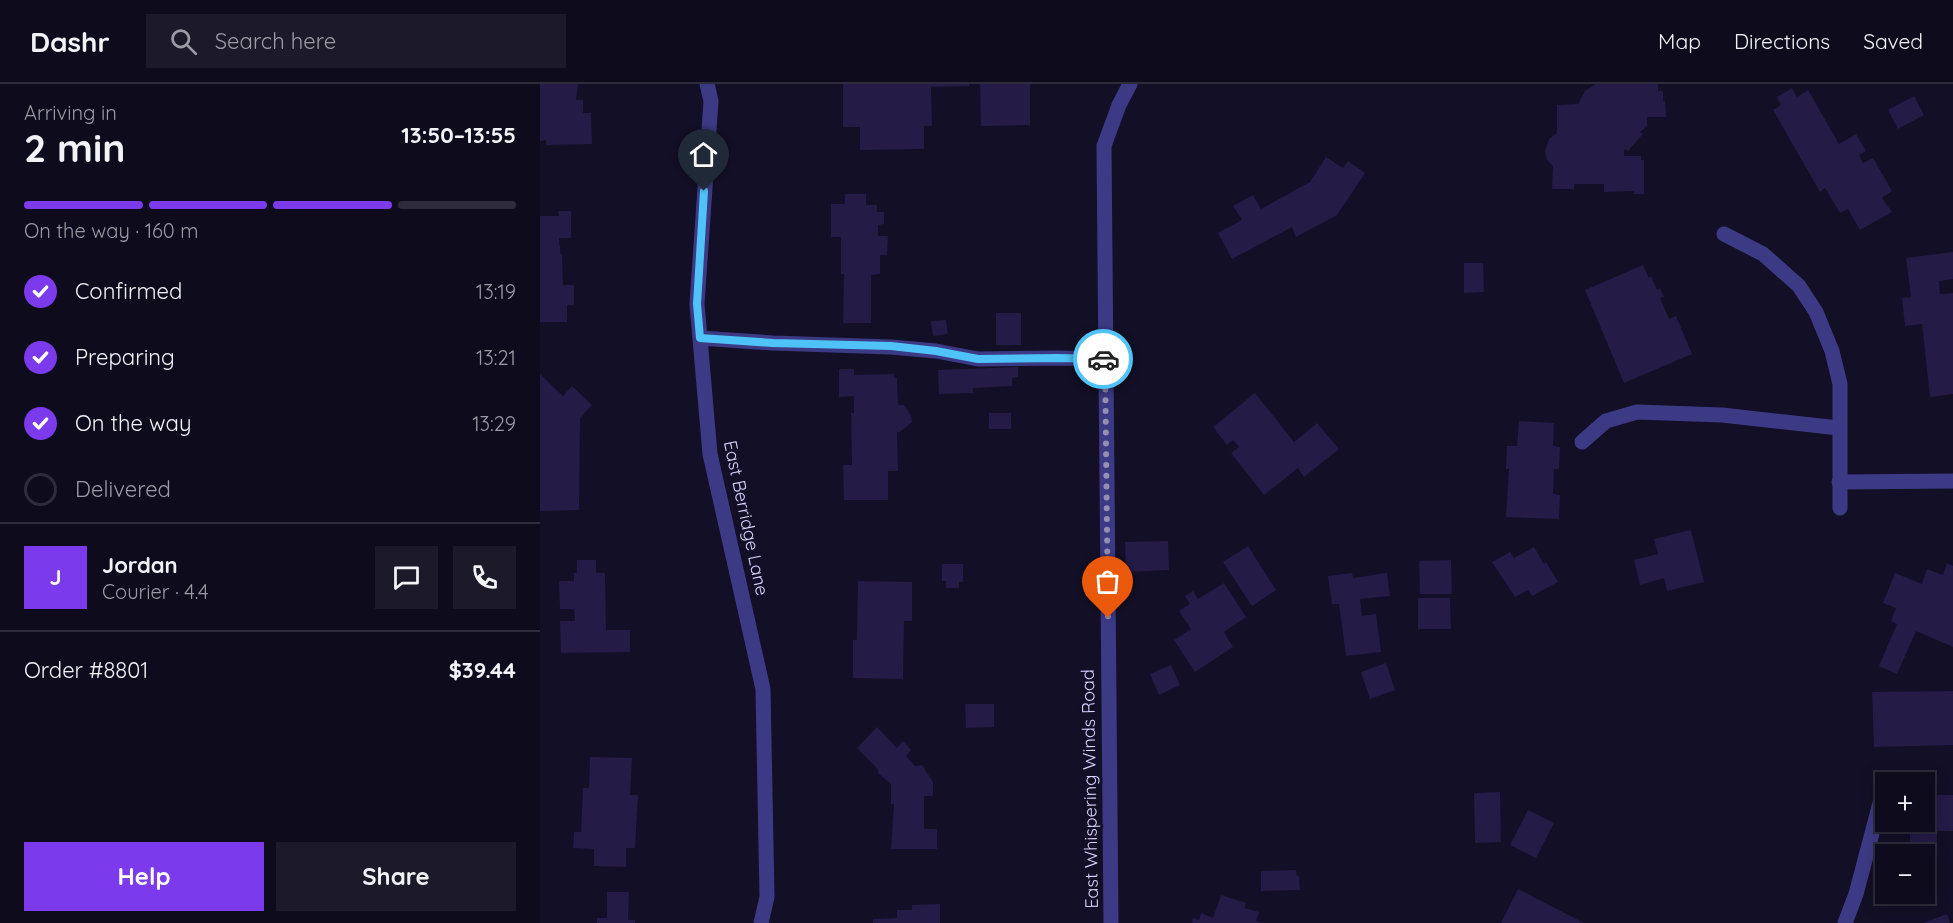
<!DOCTYPE html>
<html lang="en">
<head>
<meta charset="utf-8">
<style>
	:root { --surface:#0e0b1c; --page:#1c1929; --text:#f1f3f6; --muted:#9b9ba3; --line:#2e2b3b; --accent:#7c3aed }
	body { margin:0; font-family:Quicksand,sans-serif; background:var(--page); color:var(--text); height:100vh; display:flex; flex-direction:column; font-size:22px; white-space:nowrap }
	* { box-sizing:border-box; margin:0 }
	p { font-size:20px; color:var(--muted) }
	.icon { flex:none; width:33px; height:33px; fill:none; stroke:currentColor; stroke-width:2; stroke-linecap:round; stroke-linejoin:round }
	.map { position:relative; flex:1; overflow:hidden }
	.sheet { display:flex; flex-direction:column; background:var(--surface); width:540px }
	.sheet>* { flex:none }
	.buttons { position:absolute; left:1335px; top:688px; display:grid; gap:12px }
	.buttons a { display:grid; place-items:center; width:60px; height:60px; border-radius:0px; background:var(--surface); box-shadow:0 3px 15px #0003,0 0 0 2px var(--line); font-size:30px }
	.pin { position:absolute; display:grid; place-items:center; width:51px; height:51px; color:#fff; margin:-62px -26px; border-radius:50% 50% 50% 0; rotate:-45deg; box-shadow:0 0 6px #0007 }
	.pin .icon { rotate:45deg }
	.courier { position:absolute; display:grid; place-items:center; width:60px; height:60px; margin:-30px; border:4px solid #4fc3f7; border-radius:50%; background:#fff; color:#222; box-shadow:0 2px 8px #0007 }
	.head em { font-style:normal; font-weight:700 }
	.head div { display:flex; flex-direction:column-reverse }
	.head { display:flex; align-items:center; justify-content:space-between; height:102px; padding:0 24px }
	h1 { font-size:39px; font-weight:700; line-height:45px }
	.bar { display:grid; grid-template-columns:repeat(4,1fr); gap:9px 6px; align-content:center; height:72px; padding:0 24px }
	.bar i { height:8px; border-radius:4px; background:var(--line) }
	.bar .selected { background:var(--accent) }
	.bar p { grid-column:span 4 }
	.line { display:flex; align-items:center; gap:15px; padding:0 24px; border-top:2px solid var(--line) }
	.line div { flex:1 }
	.round { display:grid; place-items:center; flex:none; width:63px; height:63px; border-radius:0px; background:var(--page) }
	ol { padding:0 24px; list-style:none }
	li { display:flex; align-items:center; gap:18px; height:66px }
	li p { margin-inline-start:auto }
	li .icon { padding:6px; border-radius:50%; background:var(--accent); color:#fff; stroke-width:4 }
	li:last-child { color:var(--muted) }
	li i { width:33px; height:33px; border:3px solid var(--line); border-radius:50% }
	.button { display:flex; gap:12px; margin-top:auto; padding:12px 24px }
	.button a { flex:1; height:69px; border-radius:0px; background:var(--accent); color:#fff; font-size:24px; font-weight:700; line-height:69px; text-align:center }
	.button a+a { background:var(--page); color:var(--text) }
	header { display:flex; align-items:center; gap:36px; box-sizing:border-box; height:84px; padding:0 30px; background:var(--surface); border-bottom:2px solid var(--line) }
	header strong { font-size:28px }
	nav { display:flex; gap:33px; margin-inline-start:auto; font-size:21px }
	.search { width:420px; height:54px; background:var(--page); display:flex; align-items:center; gap:15px; box-sizing:border-box; padding:0 21px; border-radius:0px; color:var(--muted); font-size:22px }
	main { display:flex; flex:1; min-height:0 }
	.map>svg:first-child { display:block }
	.building { fill:#241b47 }
	.lines { fill:none; stroke-linecap:round; stroke-linejoin:round }
	.minor { stroke:#3d3a85; stroke-width:15 }
	.done { stroke:#948fb3; stroke-width:6; stroke-dasharray:0 10.8 }
	.route { stroke:#4fc3f7; stroke-width:8 }
	.labels { text-anchor:middle; stroke-width:6; stroke-linejoin:round; paint-order:stroke }
	.street-label { font-size:18px; fill:#d9d4ff; stroke:#130f26 }
</style>
</head>
<body>
<header>
<strong>Dashr</strong>
<div class="search"><svg class="icon" aria-label="search" viewBox="0 0 24 24"><circle cx="10" cy="10" r="6"/><path d="M15 15l6 6"/></svg>Search here</div>
<nav><a>Map</a><a>Directions</a><a>Saved</a></nav>
</header>
<main>
<section class="sheet">
<div class="head"><div><h1>2 min</h1><p>Arriving in</p></div><em>13:50–13:55</em></div>
<div class="bar"><i class="selected"></i><i class="selected"></i><i class="selected"></i><i></i><p>On the way · 160 m</p></div>
<ol>
<li><svg class="icon" aria-label="check" viewBox="0 0 24 24"><path d="M5 12l5 5 9-10"/></svg>Confirmed<p>13:19</p></li>
<li><svg class="icon" aria-label="check" viewBox="0 0 24 24"><path d="M5 12l5 5 9-10"/></svg>Preparing<p>13:21</p></li>
<li><svg class="icon" aria-label="check" viewBox="0 0 24 24"><path d="M5 12l5 5 9-10"/></svg>On the way<p>13:29</p></li>
<li><i></i>Delivered</li>
</ol>
<div class="line" style="height:108px"><b class="round" style="background:var(--accent);color:#fff">J</b><div><b>Jordan</b><p>Courier · 4.4</p></div><a class="round"><svg class="icon" aria-label="chat" viewBox="0 0 24 24"><path d="M4 5h16v11H9l-5 4z"/></svg></a><a class="round"><svg class="icon" aria-label="phone" viewBox="0 0 24 24"><path d="M5 4h4l2 5-3 2q2 4 5 5l2-3 5 2v4C11 20 4 13 5 4z"/></svg></a></div>
<div class="line" style="height:78px"><div>Order #8801</div><b>$39.44</b></div>
<div class="button"><a>Help</a><a>Share</a></div>
</section>
<div class="map">
<svg width="1413" height="839" viewBox="0 0 1413 839">
	<rect width="100%" height="100%" fill="#130f26"/>
	<!-- building -->
	<path class="building" d="M0,0h38l-2,16h7v13h8l1,31 -46,1v-5l-6,1z
		M303,0h126v2l-38,1 1,39h-8v23l-64,1v-23h-17z
		M440,0h50v41l-49,1z
		M1118,0v7h5v10h2l1,16h-19v9l-7,6 3,2 -15,17 -3,-2 -1,1v6h17v4h3v34h-10v-3l-30,1v-8h-30v5h-22l1,-23 -6,-6 -2,-9 4,-12 8,-6v-28l21,-1 7,-13 11,-7z
		M1252,4l5,9 11,-7 31,54 17,-10 10,17 -7,4 4,8 10,-5 19,33 -10,7 10,14 -32,18 -12,-21 -8,4 -15,-25 -5,4 -47,-82 8,-5 -4,-8z
		M1374,12l10,19 -26,14 -10,-19z
		M786,73l17,11 5,-7 17,12 -28,42 -41,22 -4,-10 -60,32 -14,-26 24,-13 -9,-14 20,-11 8,14 49,-27z
		M305,110h21v11h11v7h7v12l-6,1v11h10l-1,19h-7v19l-9,1v48h-28l1,-49h-3v-37h-10v-33h14z
		M18,127h13v27h-12v7h1v9h2l1,31h11v20h-7v17h-27v-106h19z
		M1413,168v27l-14,2 1,13 13,-1v101l-23,3 -8,-73 -17,2 -3,-28 9,-1 -5,-39z
		M924,179h19l1,29 -20,1z
		M1103,181l6,13 2,-2 6,14 3,-2 4,9 -4,1 9,21 7,-3 16,38 -68,29 -39,-93z
		M456,229h25v32h-25z
		M406,236l2,14 -15,2 -2,-15z
		M478,283v10l-6,1v8l-39,2v5l-34,1 -1,-24z
		M299,285h15v6l40,-1v4h3l1,27h6l7,11 1,6 -12,10h-3l1,39h-10v29h-44l-1,-35h9l-1,-52h3v-17l-15,1z
		M0,290l23,22 9,-10 20,19 -12,13 -1,92 -39,1z
		M715,309l39,49 23,-19 22,26 -35,28 -6,-9 -34,27 -33,-42 8,-6 -6,-7 -6,5 -14,-18z
		M449,329h22v16h-22z
		M979,337l35,2 -1,23 7,1 -1,22h-5l-1,25 7,1 -1,24 -53,-2 3,-48h-3l1,-23h10z
		M1151,446l13,52 -37,9 -3,-13 -24,7 -6,-25 24,-6 -4,-15z
		M628,457l1,29 -43,2 -1,-30z
		M708,462l28,44 -24,16 -29,-44z
		M994,463l10,17 2,-2 12,20 -26,14 -4,-6 -13,7 -23,-35 18,-10 4,6z
		M37,476h19v13h9l1,57h24v22l-69,1 -1,-32h15l-1,-12h-14l-1,-28h15v-8h3z
		M911,476l1,34h-32l-1,-33z
		M1407,479l6,3v81l-37,-16 -19,43 -18,-8 18,-42 -6,-3 5,-13 -13,-5 12,-30 27,11 5,-15 16,6z
		M402,480h21v18h-4v6h-13v-7h-4z
		M812,489l1,5 34,-5 3,23 -30,3 2,17 14,-2 5,38 -35,4 -7,-52h-7l-4,-28z
		M318,497l54,1v39h-8l-1,58 -50,-1v-38h4z
		M684,499l22,34 -22,15 9,15 -38,25 -21,-32 17,-11 -12,-18 11,-7 -5,-8 8,-5 5,8z
		M878,514h32l1,31h-33z
		M846,579l9,27 -25,9 -9,-27z
		M631,581l9,20 -21,10 -9,-21z
		M1413,607v54l-79,2 -2,-55z
		M425,620h29v23l-28,1z
		M337,643l20,21 6,-7 8,9 -5,6 9,10 7,-1 11,17v14h-9v33h13v20h-46l3,-45h-3v-20l-13,-11v-4l-21,-21z
		M50,673l42,1 -2,37h8l-3,53h-9v19l-32,-1v-17l-21,-1 1,-16h7l2,-44h6z
		M1370,695l23,1v15h20v36h-16v16h-27v-25h14v-39h-14z
		M960,708l1,50 -26,1 -1,-50z
		M988,726l26,13 -18,35 -26,-13z
		M756,786l1,6h2l1,14 -39,1v-20z
		M978,805l66,34h-83z
		M67,808h22l-1,28h7v3h-38v-5h10z
		M681,811l25,8 -1,5 14,4 -3,9 6,2h-70l1,-5 6,2 2,-7 12,5z
		M400,820v19h-67v-4l24,-1v-8h15v-5z
		M1407,830l3,9h-27z"/>
	<g class="lines">
		<!-- minor -->
		<path class="minor" d="M167,0l4,17 -14,203 13,150 53,235 4,208 -6,26
			M1184,150l39,20 36,32 17,26 16,39 8,33v124
			M160,254l73,5 118,4 45,4 42,8 79,-1 48,1
			M1042,358l24,-21 31,-9 85,3 117,13
			M1299,398l114,-1
			M571,839l-7,-777 15,-41 11,-21
			M1305,839l11,-29 28,-106"/>
	</g>
	<g class="lines">
		<!-- done -->
		<path class="done" d="M563,275h2l3,259"/>
		<!-- route -->
		<path class="route" d="M164,107l-7,113 3,34 73,5 118,3 45,5 42,8 79,-1 46,1"/>
	</g>
	<g class="labels">
		<!-- street labels -->
		<g class="street-label">
			<text transform="translate(206 434) rotate(78)" y="6">East Berridge Lane</text>
			<text transform="translate(550 705) rotate(-91)" y="6">East Whispering Winds Road</text>
		</g>
	</g>
</svg>
<div class="buttons">
<a>+</a>
<a>−</a>
</div>
<div class="pin" style="left:568px;top:534px;background:#ea580c"><svg class="icon" aria-label="bag" viewBox="0 0 24 24"><path d="M5 8h14l-1 12H6zM9 8a3 3 0 0 1 6 0"/></svg></div>
<div class="pin" style="left:164px;top:107px;background:#1f2937"><svg class="icon" aria-label="home" viewBox="0 0 24 24"><path d="M3 11l9-7 9 7M6 9v11h12V9"/></svg></div>
<div class="courier" style="left:563px;top:275px"><svg class="icon" aria-label="car" viewBox="0 0 24 24"><path d="M5 17H2v-5l4-1 3-4h7l3 4 3 1v5h-3M9 17h6M6 11h13"/><circle cx="7" cy="17" r="2"/><circle cx="17" cy="17" r="2"/></svg></div>
</div>
</main>
</body>
</html>
